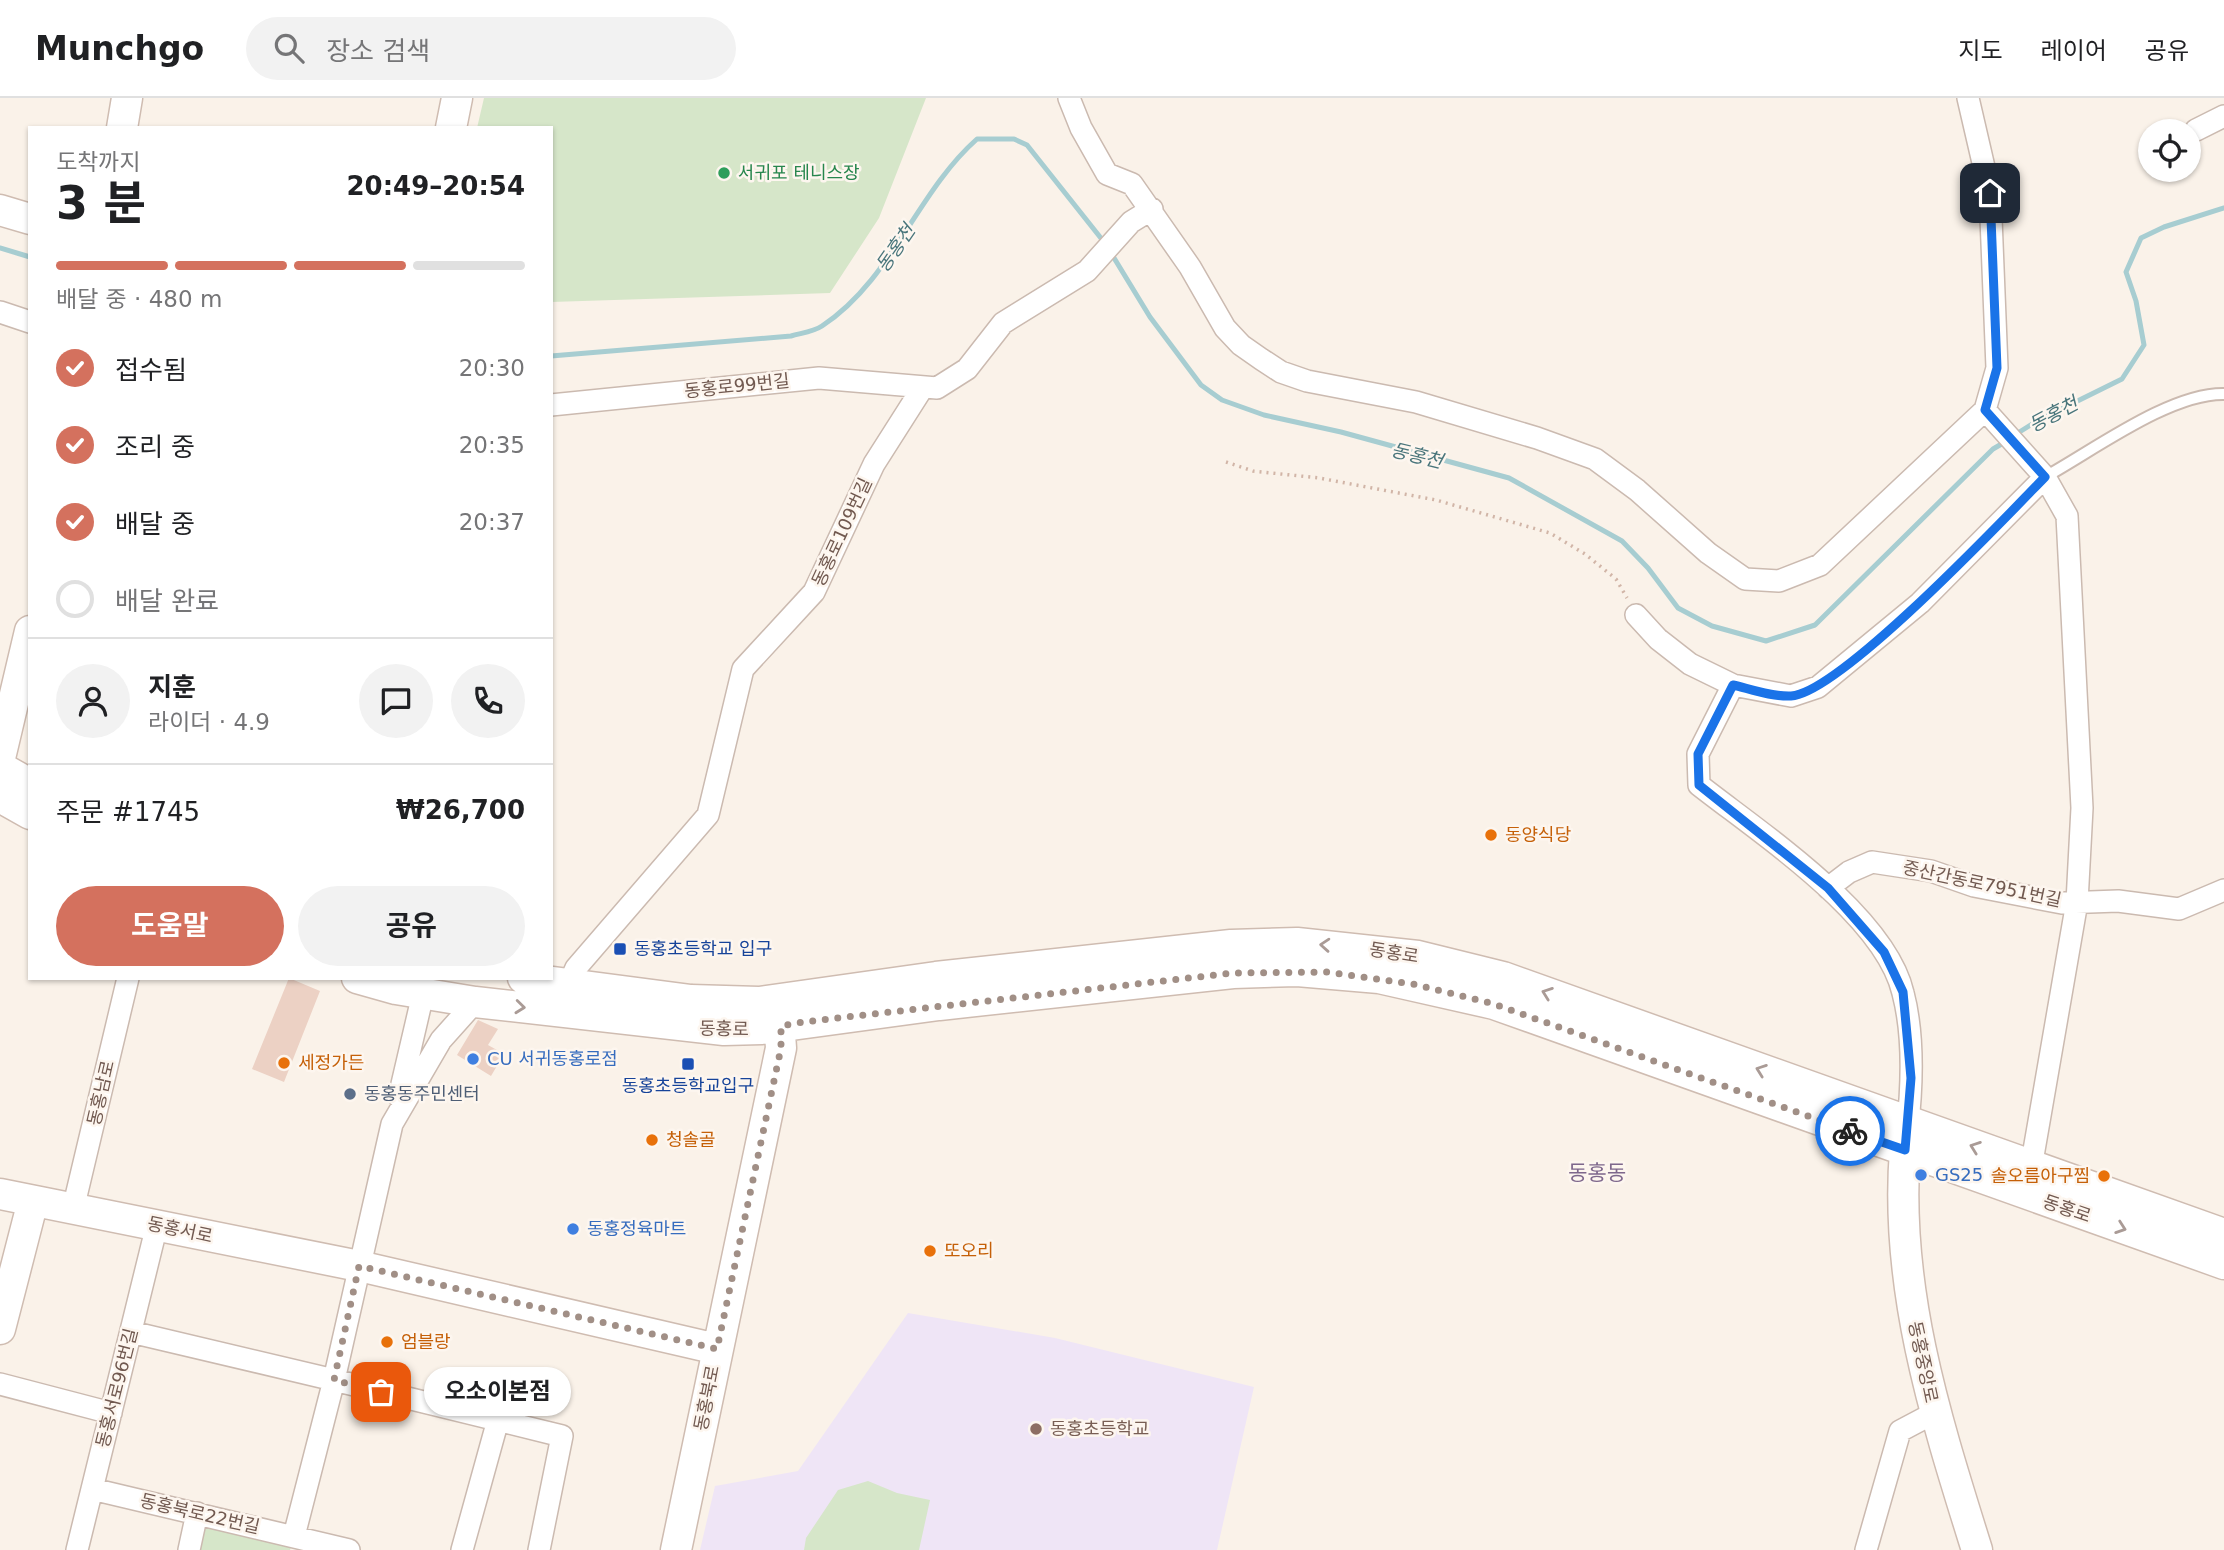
<!DOCTYPE html>
<html lang="ko">
<head>
<meta charset="utf-8">
<style>
	:root { --surface:#fff; --page:#f2f2f2; --text:#202124; --muted:#757577; --line:#e0e0e0; --accent:#d4715e }
	body { margin:0; font-family:"DejaVu Sans","Noto Sans KR",sans-serif; background:var(--page); color:var(--text); height:100vh; display:flex; flex-direction:column; font-size:26px; white-space:nowrap }
	* { box-sizing:border-box; margin:0 }
	p { font-size:23px; color:var(--muted) }
	.icon { flex:none; width:38px; height:38px; fill:none; stroke:currentColor; stroke-width:2; stroke-linecap:round; stroke-linejoin:round }
	.map { position:relative; flex:1; overflow:hidden }
	.details { position:absolute; left:28px; top:28px; width:525px; height:854px; display:flex; flex-direction:column; background:var(--surface); border-radius:0px; box-shadow:0 2px 5px #0004 }
	.details>* { flex:none }
	.controls { position:absolute; left:2138px; top:21px; display:grid; gap:14px }
	.controls a { display:grid; place-items:center; width:63px; height:63px; border-radius:50%; background:var(--surface); box-shadow:0 2px 5px #0004; font-size:35px }
	.pin { position:absolute; display:grid; place-items:center; width:60px; height:60px; color:#fff; margin:-30px; border-radius:14px; box-shadow:0 4px 10px #0006 }
	.courier { position:absolute; display:grid; place-items:center; width:70px; height:70px; margin:-35px; border:5px solid #1a73e8; border-radius:50%; background:#fff; color:#222; box-shadow:0 2px 9px #0007 }
	.bubble { position:absolute; height:49px; border-radius:24px; background:var(--surface); box-shadow:0 2px 5px #0004; font-size:23px; font-weight:700; line-height:49px; text-align:center }
	.overview em { font-style:normal; font-weight:700 }
	.overview div { display:flex; flex-direction:column-reverse }
	.overview { display:flex; align-items:center; justify-content:space-between; height:119px; padding:0 28px }
	h1 { font-size:46px; font-weight:700; line-height:52px }
	.bar { display:grid; grid-template-columns:repeat(4,1fr); gap:10px 7px; align-content:center; height:84px; padding:0 28px }
	.bar i { height:9px; border-radius:5px; background:var(--line) }
	.bar .active { background:var(--accent) }
	.bar p { grid-column:span 4 }
	.line { display:flex; align-items:center; gap:18px; padding:0 28px; border-top:2px solid var(--line) }
	.line div { flex:1 }
	.round { display:grid; place-items:center; flex:none; width:74px; height:74px; border-radius:37px; background:var(--page) }
	ol { padding:0 28px; list-style:none }
	li { display:flex; align-items:center; gap:21px; height:77px }
	li p { margin-inline-start:auto }
	li .icon { padding:7px; border-radius:50%; background:var(--accent); color:#fff; stroke-width:4 }
	li:last-child { color:var(--muted) }
	li i { width:38px; height:38px; border:4px solid var(--line); border-radius:50% }
	.action { display:flex; gap:14px; margin-top:auto; padding:14px 28px }
	.action a { flex:1; height:80px; border-radius:42px; background:var(--accent); color:#fff; font-size:28px; font-weight:700; line-height:80px; text-align:center }
	.action a+a { background:var(--page); color:var(--text) }
	header { display:flex; align-items:center; gap:42px; box-sizing:border-box; height:98px; padding:0 35px; background:var(--surface); border-bottom:2px solid var(--line) }
	header strong { font-size:33px }
	nav { display:flex; gap:38px; margin-inline-start:auto; font-size:24px }
	.search { width:490px; height:63px; background:var(--page); display:flex; align-items:center; gap:18px; box-sizing:border-box; padding:0 24px; border-radius:38px; color:var(--muted); font-size:26px }
	.map>svg:first-child { display:block }
	.education { fill:#efe5f6 }
	.green { fill:#d6e6c9 }
	.lines { fill:none; stroke-linecap:round; stroke-linejoin:round }
	.stream { stroke:#a7cdd1; stroke-width:5 }
	.building { fill:#ecd1c4 }
	.lane-casing { stroke:#cbbab0; stroke-width:14 }
	.street-casing { stroke:#cbbab0; stroke-width:24 }
	.secondary-casing { stroke:#cfbcb1; stroke-width:33 }
	.path { stroke:#d1b5a7; stroke-width:3.5; stroke-dasharray:2 5; stroke-linecap:butt }
	.lane { stroke:#fff; stroke-width:10 }
	.street { stroke:#fff; stroke-width:21 }
	.secondary { stroke:#fff; stroke-width:30 }
	.oneway { stroke:#aa9b96 }
	.done { stroke:#a18f86; stroke-width:7; stroke-dasharray:0 12.6 }
	.route { stroke:#1a73e8; stroke-width:9 }
	.leisure-dot { fill:#2e9e5b; stroke:#fdf6ef; stroke-width:2.5 }
	.food-dot { fill:#e8710a; stroke:#fdf6ef; stroke-width:2.5 }
	.transit-dot { fill:#1a4fb4; stroke:#fdf6ef; stroke-width:2.5 }
	.shop-dot { fill:#3f7fe0; stroke:#fdf6ef; stroke-width:2.5 }
	.service-dot { fill:#5c6f8a; stroke:#fdf6ef; stroke-width:2.5 }
	.education-dot { fill:#8d6e63; stroke:#fdf6ef; stroke-width:2.5 }
	.labels { text-anchor:middle; stroke-width:5; stroke-linejoin:round; paint-order:stroke }
	.leisure-label { font-size:18px; fill:#27864d; stroke:#fdf6ef; text-anchor:start }
	.street-label { font-size:18px; fill:#715950; stroke:#fdf6ef }
	.food-label { font-size:18px; fill:#c56008; stroke:#fdf6ef; text-anchor:start }
	.transit-label { font-size:18px; fill:#164399; stroke:#fdf6ef; text-anchor:start }
	.shop-label { font-size:18px; fill:#366cbe; stroke:#fdf6ef; text-anchor:start }
	.service-label { font-size:18px; fill:#4e5e75; stroke:#fdf6ef; text-anchor:start }
	.education-label { font-size:18px; fill:#785e54; stroke:#fdf6ef; text-anchor:start }
	.water-label { font-size:19px; font-style:italic; fill:#49757b; stroke:#fdf6ef }
	.quarter-label { font-size:21px; fill:#7e678c; stroke:#fdf6ef }
</style>
</head>
<body>
<header>
<strong>Munchgo</strong>
<div class="search"><svg class="icon" aria-label="search" viewBox="0 0 24 24"><circle cx="10" cy="10" r="6"/><path d="M15 15l6 6"/></svg>장소 검색</div>
<nav><a>지도</a><a>레이어</a><a>공유</a></nav>
</header>
<div class="map">
<svg width="2224" height="1452" viewBox="0 0 2224 1452">
	<rect width="100%" height="100%" fill="#faf2e9"/>
	<!-- education -->
	<path class="education" d="M908,1215l147,25 199,49 -37,163h-517l15,-64 83,-15z"/>
	<!-- green -->
	<path class="green" d="M484,0h442l-47,120 -49,75 -279,9v-174h-74z
		M868,1383l29,12 33,7 -11,50h-115l2,-12 32,-48z
		M197,1415l97,23 -4,14h-101z"/>
	<g class="lines">
		<!-- stream -->
		<path class="stream" d="M0,150l30,9
			M1111,155l39,64 51,68 21,15 42,15 77,17 168,46 113,63 26,27 30,40 34,18 54,15 49,-16 178,-176 12,-7
			M551,258l240,-20c10,-3 22,-4 31,-10 70,-46 94,-133 155,-187h37l13,6 77,97
			M2013,338l24,-15 85,-42 22,-34 -8,-44 -10,-29 15,-34 23,-11 60,-19"/>
	</g>
	<!-- building -->
	<path class="building" d="M289,880l31,13 -36,91 -32,-13z
		M478,922l20,9 -10,16 16,9 -13,22 -34,-21z"/>
	<g class="lines">
		<!-- lane casing -->
		<g class="lane-casing">
			<path id="lane" d="M2045,379c49,-27 125,-84 179,-83"/>
		</g>
		<!-- street casing -->
		<g class="street-casing">
			<path id="street" d="M1069,0l12,30 26,46 25,10 58,83 35,61 16,17 20,14 20,13 26,9 109,21 121,36 58,21 42,31 71,63 37,26 34,2 41,-16 165,-155
				M1968,0l22,95 7,175 -12,42
				M2196,32l28,-14
				M0,214l30,10
				M551,307l268,-27 118,10 30,-19 36,-46 84,-52 44,-49 21,-13
				M1636,517l22,24 32,25 43,21 58,11 27,-9 102,-84 125,-126 -60,-67
				M1733,587l-35,69 1,31c61,48 186,130 204,208 11,42 9,96 4,139
				M1828,790l21,-16 23,-10 59,9 43,15 88,17 56,-2 61,8 45,-19
				M569,886l7,-16 132,-153 35,-146 71,-77 60,-128 49,-77
				M399,999l24,-103
				M2033,1058l44,-254 5,-94 -15,-292 -22,-39
				M73,1111l55,-231
				M131,1234l203,48 58,-256 49,-84 34,-38
				M0,1286l111,29
				M92,1391l257,61
				M294,1438l40,-156 228,56 -23,114
				M77,1452l80,-325
				M189,1452l8,-37
				M462,1452l36,-130
				M1866,1452l34,-119 34,-18"/>
		</g>
		<!-- secondary casing -->
		<g class="secondary-casing">
			<path id="secondary" d="M122,30l5,-30
				M451,30l6,-30
				M0,112l30,9
				M0,660l30,-127
				M0,669l30,17
				M0,699l30,17
				M357,880l39,11 79,13 249,28 38,-1 177,-24 294,-32 64,-2 82,7 115,26 730,260
				M523,880l168,22 68,2 177,-25 295,-32 66,-2 121,13 85,21 721,257
				M1905,1052c-11,139 31,269 72,400
				M0,1096l359,72 358,83
				M0,1231l33,-128
				M676,1452l105,-502 -3,-42"/>
		</g>
		<!-- path -->
		<path class="path" d="M1226,364l27,9 66,7 117,22 114,33 35,21 31,25 11,19"/>
		<!-- lane -->
		<use href="#lane" class="lane"/>
		<!-- street -->
		<use href="#street" class="street"/>
		<!-- secondary -->
		<use href="#secondary" class="secondary"/>
	</g>
	<!-- one-way arrows -->
	<defs><path id="oneway-chevron" d="M-2-3.5L2.5 0L-2 3.5" fill="none" stroke-width="1.6" stroke-linecap="round" stroke-linejoin="round" transform="scale(1.75)"/></defs>
	<g class="oneway">
		<use href="#oneway-chevron" transform="translate(1325 847) rotate(-176)"/>
		<use href="#oneway-chevron" transform="translate(1547 895) rotate(-160)"/>
		<use href="#oneway-chevron" transform="translate(520 909) rotate(6)"/>
		<use href="#oneway-chevron" transform="translate(1761 972) rotate(-160)"/>
		<use href="#oneway-chevron" transform="translate(1975 1049) rotate(-160)"/>
		<use href="#oneway-chevron" transform="translate(2121 1130) rotate(19)"/>
	</g>
	<g class="lines">
		<!-- done -->
		<path class="done" d="M381,1294l-47,-12 25,-114 358,83 64,-301v-22l22,-4 430,-49 94,-1 86,12 81,20 356,127"/>
		<!-- route -->
		<path class="route" d="M1850,1033l55,19 6,-72 -8,-86 -19,-40 -56,-64 -129,-103 -1,-31 35,-69c17,4 39,12 58,11 49,-3 213,-177 254,-219l-60,-67 12,-42 -7,-175"/>
	</g>
	<!-- markers -->
	<circle class="leisure-dot" cx="724" cy="75" r="7"/>
	<g class="food-dot">
		<circle cx="1491" cy="737" r="7"/>
		<circle cx="284" cy="965" r="7"/>
		<circle cx="652" cy="1042" r="7"/>
		<circle cx="2104" cy="1078" r="7"/>
		<circle cx="930" cy="1153" r="7"/>
		<circle cx="387" cy="1244" r="7"/>
	</g>
	<g class="transit-dot">
		<rect x="613" y="844" width="14" height="14" rx="3.5"/>
		<rect x="681" y="959" width="14" height="14" rx="3.5"/>
	</g>
	<g class="shop-dot">
		<circle cx="473" cy="961" r="7"/>
		<circle cx="1921" cy="1077" r="7"/>
		<circle cx="573" cy="1131" r="7"/>
	</g>
	<circle class="service-dot" cx="350" cy="996" r="7"/>
	<circle class="education-dot" cx="1036" cy="1331" r="7"/>
	<g class="labels">
		<!-- leisure labels -->
		<g class="leisure-label">
			<text x="738" y="81">서귀포 테니스장</text>
		</g>
		<!-- street labels -->
		<g class="street-label">
			<text transform="translate(737 288) rotate(-6)" y="6">동홍로99번길</text>
			<text transform="translate(842 434) rotate(-65)" y="6">동홍로109번길</text>
			<text transform="translate(1982 786) rotate(12)" y="6">중산간동로7951번길</text>
			<text transform="translate(1394 855) rotate(9)" y="6">동홍로</text>
			<text transform="translate(724 931) rotate(1)" y="6">동홍로</text>
			<text transform="translate(101 995) rotate(-77)" y="6">동홍남로</text>
			<text transform="translate(2067 1111) rotate(19)" y="6">동홍로</text>
			<text transform="translate(180 1132) rotate(12)" y="6">동홍서로</text>
			<text transform="translate(1923 1264) rotate(78)" y="6">동홍중앙로</text>
			<text transform="translate(117 1290) rotate(-76)" y="6">동홍서로96번길</text>
			<text transform="translate(707 1300) rotate(-79)" y="6">동홍북로</text>
			<text transform="translate(200 1416) rotate(13)" y="6">동홍북로22번길</text>
		</g>
		<!-- food labels -->
		<g class="food-label">
			<text x="1505" y="743">동양식당</text>
			<text x="298" y="971">세정가든</text>
			<text x="666" y="1048">청솔골</text>
			<text x="2090" y="1084" text-anchor="end">솔오름아구찜</text>
			<text x="944" y="1159">또오리</text>
			<text x="401" y="1250">엄블랑</text>
		</g>
		<!-- transit labels -->
		<g class="transit-label">
			<text x="634" y="857">동홍초등학교 입구</text>
			<text x="688" y="994" text-anchor="middle">동홍초등학교입구</text>
		</g>
		<!-- shop labels -->
		<g class="shop-label">
			<text x="487" y="967">CU 서귀동홍로점</text>
			<text x="1935" y="1083">GS25</text>
			<text x="587" y="1137">동홍정육마트</text>
		</g>
		<!-- service labels -->
		<g class="service-label">
			<text x="364" y="1002">동홍동주민센터</text>
		</g>
		<!-- education labels -->
		<g class="education-label">
			<text x="1050" y="1337">동홍초등학교</text>
		</g>
		<!-- water labels -->
		<g class="water-label">
			<text transform="translate(895 150) rotate(-55)" y="7">동홍천</text>
			<text transform="translate(2053 316) rotate(-28)" y="7">동홍천</text>
			<text transform="translate(1417 357) rotate(14)" y="7">동홍천</text>
		</g>
		<!-- quarter labels -->
		<g class="quarter-label">
			<text x="1597" y="1082">동홍동</text>
		</g>
	</g>
</svg>
<div class="controls">
<a><svg class="icon" aria-label="locate" viewBox="0 0 24 24"><circle cx="12" cy="12" r="6"/><path d="M12 2v4M12 18v4M2 12h4M18 12h4"/></svg></a>
</div>
<div class="pin" style="left:381px;top:1294px;background:#ea580c"><svg class="icon" aria-label="bag" viewBox="0 0 24 24"><path d="M5 8h14l-1 12H6zM9 8a3 3 0 0 1 6 0"/></svg></div>
<div class="pin" style="left:1990px;top:95px;background:#1f2937"><svg class="icon" aria-label="home" viewBox="0 0 24 24"><path d="M3 11l9-7 9 7M6 9v11h12V9"/></svg></div>
<div class="courier" style="left:1850px;top:1033px"><svg class="icon" aria-label="bike" viewBox="0 0 24 24"><circle cx="6" cy="16" r="4"/><circle cx="18" cy="16" r="4"/><path d="M6 16l4-8h5l3 8M10 8l3 8H6M13 5h3"/></svg></div>
<div class="bubble" style="left:424px;top:1269px;width:147px">오소이본점</div>
<section class="details">
<div class="overview"><div><h1>3 분</h1><p>도착까지</p></div><em>20:49–20:54</em></div>
<div class="bar"><i class="active"></i><i class="active"></i><i class="active"></i><i></i><p>배달 중 · 480 m</p></div>
<ol>
<li><svg class="icon" aria-label="check" viewBox="0 0 24 24"><path d="M5 12l5 5 9-10"/></svg>접수됨<p>20:30</p></li>
<li><svg class="icon" aria-label="check" viewBox="0 0 24 24"><path d="M5 12l5 5 9-10"/></svg>조리 중<p>20:35</p></li>
<li><svg class="icon" aria-label="check" viewBox="0 0 24 24"><path d="M5 12l5 5 9-10"/></svg>배달 중<p>20:37</p></li>
<li><i></i>배달 완료</li>
</ol>
<div class="line" style="height:126px"><a class="round"><svg class="icon" aria-label="person" viewBox="0 0 24 24"><circle cx="12" cy="8" r="4"/><path d="M4 21q1-7 8-7t8 7"/></svg></a><div><b>지훈</b><p>라이더 · 4.9</p></div><a class="round"><svg class="icon" aria-label="chat" viewBox="0 0 24 24"><path d="M4 5h16v11H9l-5 4z"/></svg></a><a class="round"><svg class="icon" aria-label="phone" viewBox="0 0 24 24"><path d="M5 4h4l2 5-3 2q2 4 5 5l2-3 5 2v4C11 20 4 13 5 4z"/></svg></a></div>
<div class="line" style="height:91px"><div>주문 #1745</div><b>₩26,700</b></div>
<div class="action"><a>도움말</a><a>공유</a></div>
</section>
</div>
</body>
</html>
